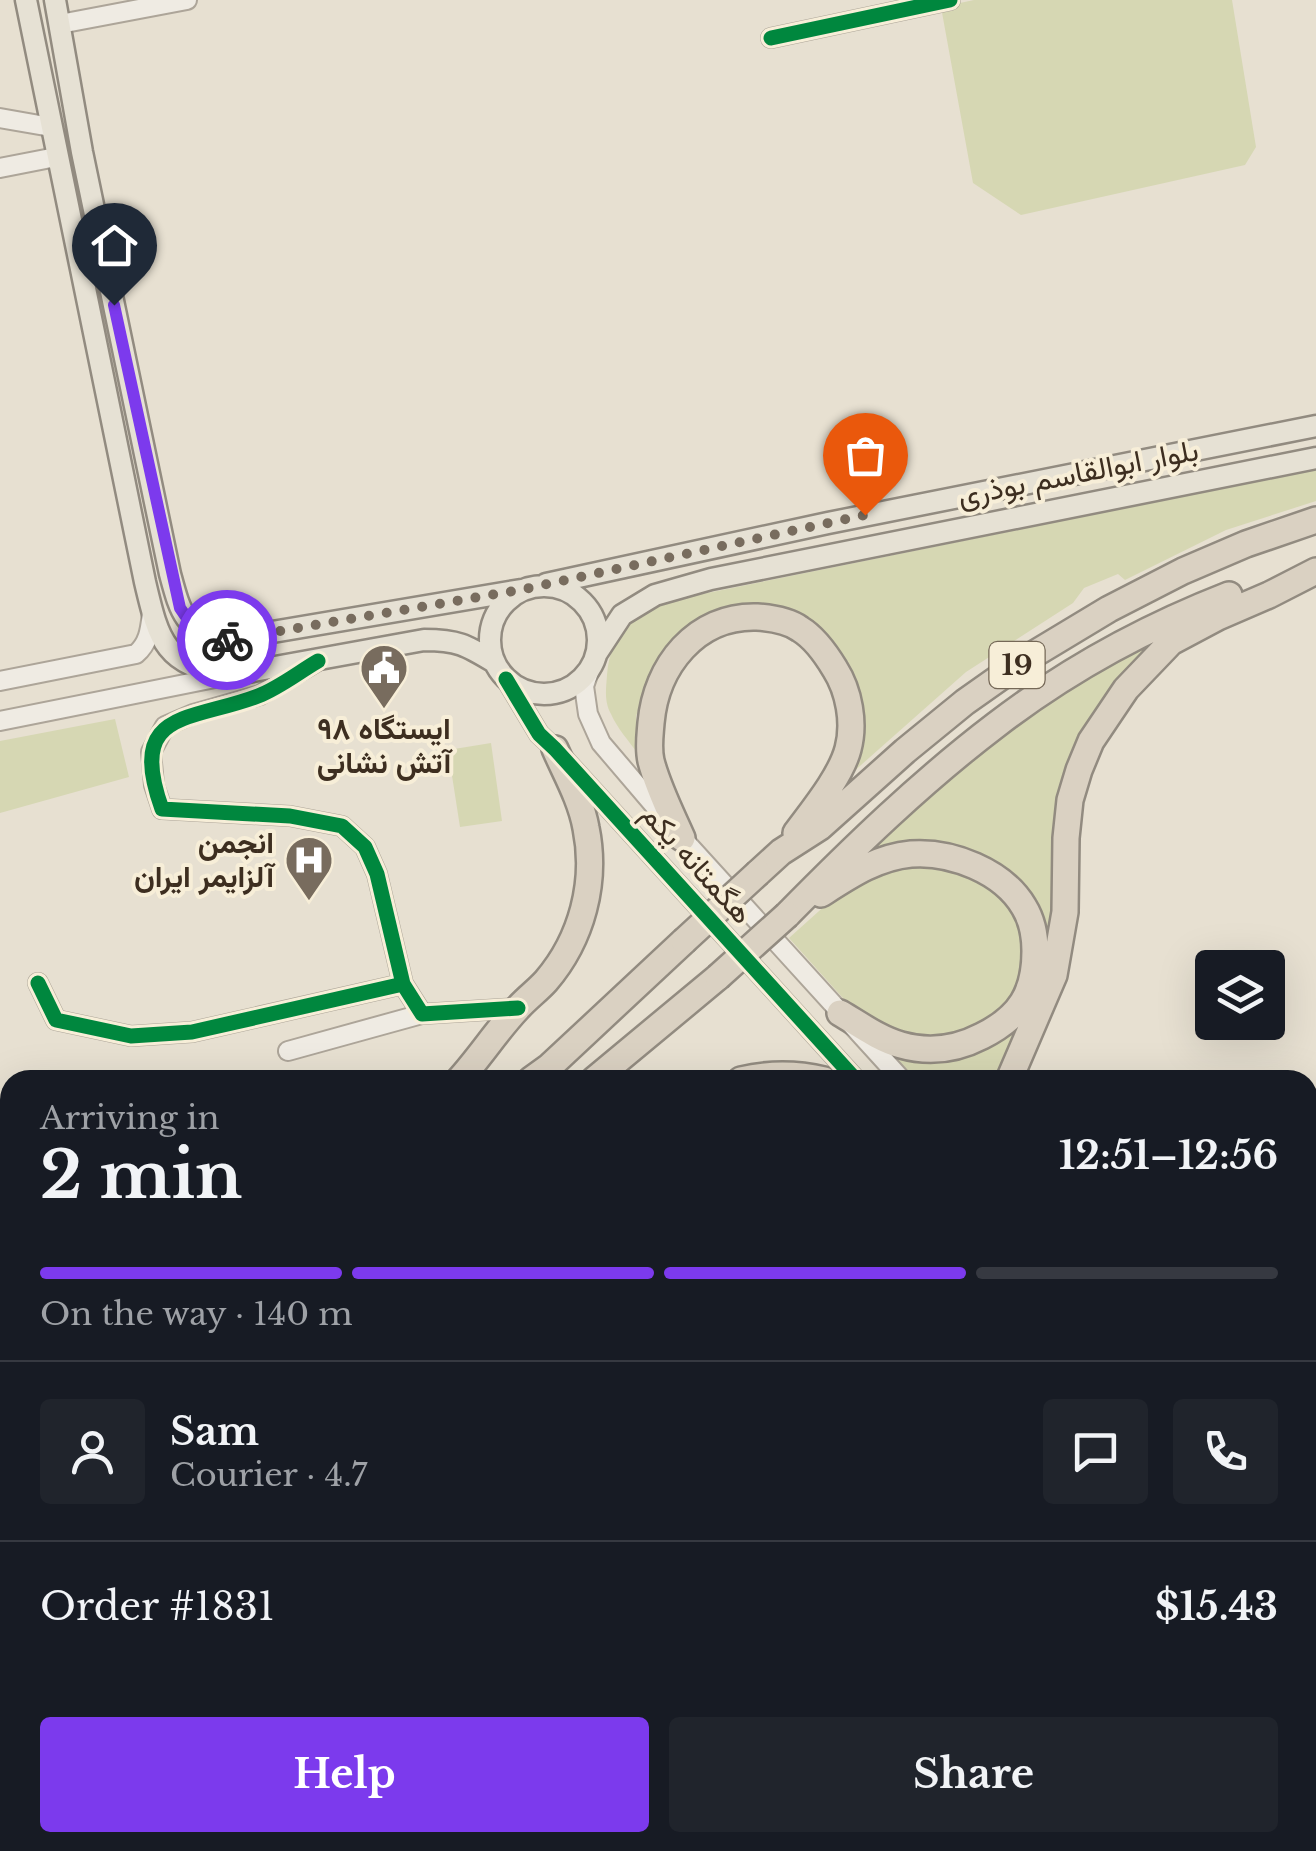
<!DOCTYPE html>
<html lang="en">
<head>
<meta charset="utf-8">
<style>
	:root { --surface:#171b24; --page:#20242c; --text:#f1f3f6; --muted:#9ea1a6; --line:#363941; --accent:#7c3aed }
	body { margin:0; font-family:"Libre Baskerville",Vazirmatn,serif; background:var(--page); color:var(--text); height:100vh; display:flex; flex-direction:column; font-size:38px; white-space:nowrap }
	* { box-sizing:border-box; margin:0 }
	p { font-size:32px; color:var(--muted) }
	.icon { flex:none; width:55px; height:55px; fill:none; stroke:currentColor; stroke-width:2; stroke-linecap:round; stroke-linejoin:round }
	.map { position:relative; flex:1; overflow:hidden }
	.details { position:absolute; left:0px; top:1070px; width:1318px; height:782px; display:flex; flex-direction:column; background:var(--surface); border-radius:30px 30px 0 0; box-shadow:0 10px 40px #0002 }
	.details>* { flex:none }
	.tools { position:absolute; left:1195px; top:950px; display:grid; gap:20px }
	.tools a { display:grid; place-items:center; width:90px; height:90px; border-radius:10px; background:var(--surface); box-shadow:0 10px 40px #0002; font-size:50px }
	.pin { position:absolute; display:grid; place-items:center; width:85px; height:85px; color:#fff; margin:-102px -42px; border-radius:50% 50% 50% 0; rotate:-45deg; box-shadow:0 0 10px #0007 }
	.pin .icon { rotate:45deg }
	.courier { position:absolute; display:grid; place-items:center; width:100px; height:100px; margin:-50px; border:8px solid #7c3aed; border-radius:50%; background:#fff; color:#222; box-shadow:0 2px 12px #0007 }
	.summary em { font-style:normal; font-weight:800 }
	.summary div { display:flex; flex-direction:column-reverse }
	.summary { display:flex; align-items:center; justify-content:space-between; height:170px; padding:0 40px }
	h1 { font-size:65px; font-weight:800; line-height:75px }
	.bar { display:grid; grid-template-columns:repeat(4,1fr); gap:15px 10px; align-content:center; height:120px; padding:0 40px }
	.bar i { height:12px; border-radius:8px; background:var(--line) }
	.bar .on { background:var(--accent) }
	.bar p { grid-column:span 4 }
	.line { display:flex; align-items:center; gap:25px; padding:0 40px; border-top:2px solid var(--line) }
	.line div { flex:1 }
	.round { display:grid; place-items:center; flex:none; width:105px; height:105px; border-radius:10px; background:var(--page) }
	.cta { display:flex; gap:20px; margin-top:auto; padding:20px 40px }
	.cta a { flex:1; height:115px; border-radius:10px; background:var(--accent); color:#fff; font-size:40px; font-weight:800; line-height:115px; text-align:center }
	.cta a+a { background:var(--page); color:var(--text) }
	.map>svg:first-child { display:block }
	.green { fill:#d6d7b3 }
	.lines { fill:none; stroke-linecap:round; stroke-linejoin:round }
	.minor-casing { stroke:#ada599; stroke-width:22 }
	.major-casing { stroke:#928b80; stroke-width:25 }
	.highway-casing { stroke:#928b80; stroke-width:30 }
	.minor { stroke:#efebe3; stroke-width:18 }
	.major { stroke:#e6e1d4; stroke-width:20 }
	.highway { stroke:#dad1c2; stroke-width:25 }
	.highway-bridge-casing { stroke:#928b80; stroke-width:30; stroke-linecap:butt }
	.highway-bridge { stroke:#dad1c2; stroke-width:25 }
	.cycleway-casing { stroke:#f7eed8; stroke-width:21 }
	.cycleway { stroke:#00873e; stroke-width:15 }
	.done { stroke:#786c5e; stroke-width:10; stroke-dasharray:0 18 }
	.route { stroke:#7c3aed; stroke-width:12 }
	.labels { text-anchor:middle; stroke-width:8; stroke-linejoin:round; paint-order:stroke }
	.shield { fill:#f7eed8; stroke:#756857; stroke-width:2.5 }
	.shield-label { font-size:28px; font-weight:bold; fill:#3d2e20 }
	.street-label { font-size:30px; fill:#3d2e20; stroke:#f7eed8 }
	.poi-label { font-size:30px; font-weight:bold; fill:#3d2e20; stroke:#f7eed8 }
</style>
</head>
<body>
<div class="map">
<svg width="1316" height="1851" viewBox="0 0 1316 1851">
	<rect width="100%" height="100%" fill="#e7e0d1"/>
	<!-- green -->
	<path class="green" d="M974,0h258l24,147 -11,18 -224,50 -48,-32 -32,-176z
		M1316,469v32l-90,29 -101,50 -7,-6 -34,14 -11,15 -107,69 -114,101 10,-29v-30l-91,-106 -119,66 -16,42 2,38c-9,-13 -21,-26 -27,-40 -7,-13 -5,-24 -4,-39 4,-45 25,-54 61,-74z
		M1219,610l-125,115 -38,219 -12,2 -72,-90 -133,18 151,-135 139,-89z
		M115,719l14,58 -129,36v-72z
		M491,743l11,78 -42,6 -12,-77z
		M907,864l58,7 49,35 14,42 -14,53 -42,33 -50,8 -63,-26 -70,-78 59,-53z
		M1042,990l-40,90h-87l-22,-18 -7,-16 32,11z
		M0,1097l10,56v31l-10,1z"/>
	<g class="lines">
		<!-- minor casing -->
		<g class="minor-casing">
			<path id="minor" d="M60,24l127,-24
				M771,38l179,-38
				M0,118l51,9
				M0,168l56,-11
				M316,662l-56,33 -67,19 -28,12 -14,26 3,33 8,24 128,7 52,10 23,21 12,27 26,110 19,30 96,-6
				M590,669l-6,17 4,28 13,29 81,95 220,242
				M506,679l33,55 16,15 301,331
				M0,681l136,-27c13,-11 14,-25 16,-41
				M0,721l225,-45
				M38,983l18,37 75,16 61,-4 211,-48
				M288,1051l134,-37
				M1308,1189l8,-2
				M1308,1218l8,-2
				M1308,1238l8,-2
				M0,1455l10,-2"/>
		</g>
		<!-- major casing -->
		<g class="major-casing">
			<path id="major" d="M26,0l119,582c14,60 20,84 86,93l193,-35c34,0 42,5 70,22
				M55,0l27,152 88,422c10,37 14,56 55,66l296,-50
				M546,584l282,-61 488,-97
				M490 640a54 54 0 1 1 108 0a54 54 0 1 1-108 0Z
				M597,653l25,-38 33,-20 56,-16 605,-121"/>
		</g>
		<!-- highway casing -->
		<g class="highway-casing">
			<path id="highway" d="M682,838c-11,-25 -24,-50 -31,-77 -3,-13 -1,-25 0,-38 5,-57 45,-108 106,-106 14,1 32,4 43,12 15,9 26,25 35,40 14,22 20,54 13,80 -7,27 -35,61 -52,84
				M758,873l23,-21 39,-25 85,-76 60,-49 61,-43 83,-50 74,-38 63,-27 70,-24
				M821,894c28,-18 56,-37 90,-40 40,-3 92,17 113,53 8,13 11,29 11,44 0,42 -15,66 -53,85 -25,13 -53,17 -81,9 -22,-6 -42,-21 -61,-32
				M787,915c66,-67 134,-133 209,-190 70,-54 151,-98 233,-130
				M459,1080c21,-23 38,-50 59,-72 9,-10 20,-18 28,-27 36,-42 51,-99 40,-153 -5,-28 -20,-54 -31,-79
				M531,1080l18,-13 135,-126
				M594,1080l124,-103
				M741,1080c29,-7 54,-7 83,0
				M1009,1080l45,-105 11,-63 1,-74 4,-38 9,-30 12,-29 35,-52 45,-47 47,-25 51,-22 47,-24
				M0,1246l10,5
				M0,1321l10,-3
				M0,1357l10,-2
				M0,1380l10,-2"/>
		</g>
		<!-- minor -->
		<use href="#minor" class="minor"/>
		<!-- major -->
		<use href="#major" class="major"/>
		<!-- highway -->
		<use href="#highway" class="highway"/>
		<!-- highway-bridge casing -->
		<g class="highway-bridge-casing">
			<path id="highway-bridge" d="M684,941l74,-68
				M718,977l69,-62"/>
		</g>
		<!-- highway-bridge -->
		<use href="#highway-bridge" class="highway-bridge"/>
		<!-- cycleway casing -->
		<g class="cycleway-casing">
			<path id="cycleway" d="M771,38l179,-38
				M318,661c-19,11 -39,27 -60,35 -68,26 -132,13 -96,113l128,7 52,10 23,21 12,27 26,110 19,30 96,-6
				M506,679l33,55 16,15 301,331
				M38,983l18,37 75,16 61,-4 211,-48"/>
		</g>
		<!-- cycleway -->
		<use href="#cycleway" class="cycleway"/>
	</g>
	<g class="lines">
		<!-- done -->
		<path class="done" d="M227,640l293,-50 345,-75"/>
		<!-- route -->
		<path class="route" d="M114,305l66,303c12,19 25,29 47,32"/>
	</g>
	<!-- icons -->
	<defs>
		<g id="civic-pin" transform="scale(2.5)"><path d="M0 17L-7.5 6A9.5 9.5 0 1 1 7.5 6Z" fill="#786c5e" stroke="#f7eed8"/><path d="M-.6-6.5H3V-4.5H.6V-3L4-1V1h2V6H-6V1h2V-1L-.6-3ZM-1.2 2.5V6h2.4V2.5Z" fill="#fff"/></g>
		<g id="hospital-pin" transform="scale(2.5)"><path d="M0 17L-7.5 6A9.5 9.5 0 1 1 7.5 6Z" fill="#786c5e" stroke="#f7eed8"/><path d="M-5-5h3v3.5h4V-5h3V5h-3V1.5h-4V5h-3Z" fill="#fff"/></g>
	</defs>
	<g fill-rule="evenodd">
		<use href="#civic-pin" x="384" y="668"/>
		<use href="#hospital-pin" x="309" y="860"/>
	</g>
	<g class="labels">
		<!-- shield labels -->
		<rect class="shield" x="989.5" y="642" width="55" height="46" rx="8"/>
		<g class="shield-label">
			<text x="1017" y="675">19</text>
		</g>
		<!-- street labels -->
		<g class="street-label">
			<text transform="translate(1078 473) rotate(-11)" y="10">بلوار ابوالقاسم بوذری</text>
			<text transform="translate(697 864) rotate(48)" y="10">هگمتانه یکم</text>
		</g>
		<!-- poi labels -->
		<g class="poi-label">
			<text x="384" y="739">ایستگاه ۹۸<tspan x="384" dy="34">آتش نشانی</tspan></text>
			<text x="274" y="853" text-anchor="end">انجمن<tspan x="274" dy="34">آلزایمر ایران</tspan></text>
		</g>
	</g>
</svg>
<div class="tools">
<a><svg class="icon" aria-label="layers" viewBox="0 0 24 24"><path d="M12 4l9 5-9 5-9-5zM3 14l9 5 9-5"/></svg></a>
</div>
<div class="pin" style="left:865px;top:515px;background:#ea580c"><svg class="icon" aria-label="bag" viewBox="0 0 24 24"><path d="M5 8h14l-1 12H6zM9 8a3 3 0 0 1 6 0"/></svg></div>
<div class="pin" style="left:114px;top:305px;background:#1f2937"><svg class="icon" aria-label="home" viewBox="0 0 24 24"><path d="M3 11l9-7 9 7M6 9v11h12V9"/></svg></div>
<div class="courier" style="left:227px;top:640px"><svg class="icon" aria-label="bike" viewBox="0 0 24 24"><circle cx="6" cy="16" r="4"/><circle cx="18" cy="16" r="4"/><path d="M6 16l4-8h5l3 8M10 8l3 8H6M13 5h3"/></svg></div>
<section class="details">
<div class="summary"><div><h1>2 min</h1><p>Arriving in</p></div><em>12:51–12:56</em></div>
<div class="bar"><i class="on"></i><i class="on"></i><i class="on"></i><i></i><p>On the way · 140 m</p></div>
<div class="line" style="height:180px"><a class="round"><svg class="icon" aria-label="person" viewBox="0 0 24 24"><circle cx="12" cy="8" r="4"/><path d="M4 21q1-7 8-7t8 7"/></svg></a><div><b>Sam</b><p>Courier · 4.7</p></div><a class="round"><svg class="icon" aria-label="chat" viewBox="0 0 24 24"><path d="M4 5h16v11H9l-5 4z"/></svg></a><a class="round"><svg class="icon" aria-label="phone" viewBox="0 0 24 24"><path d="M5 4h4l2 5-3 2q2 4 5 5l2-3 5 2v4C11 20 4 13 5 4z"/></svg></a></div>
<div class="line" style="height:130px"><div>Order #1831</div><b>$15.43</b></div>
<div class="cta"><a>Help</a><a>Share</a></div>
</section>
</div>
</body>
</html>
